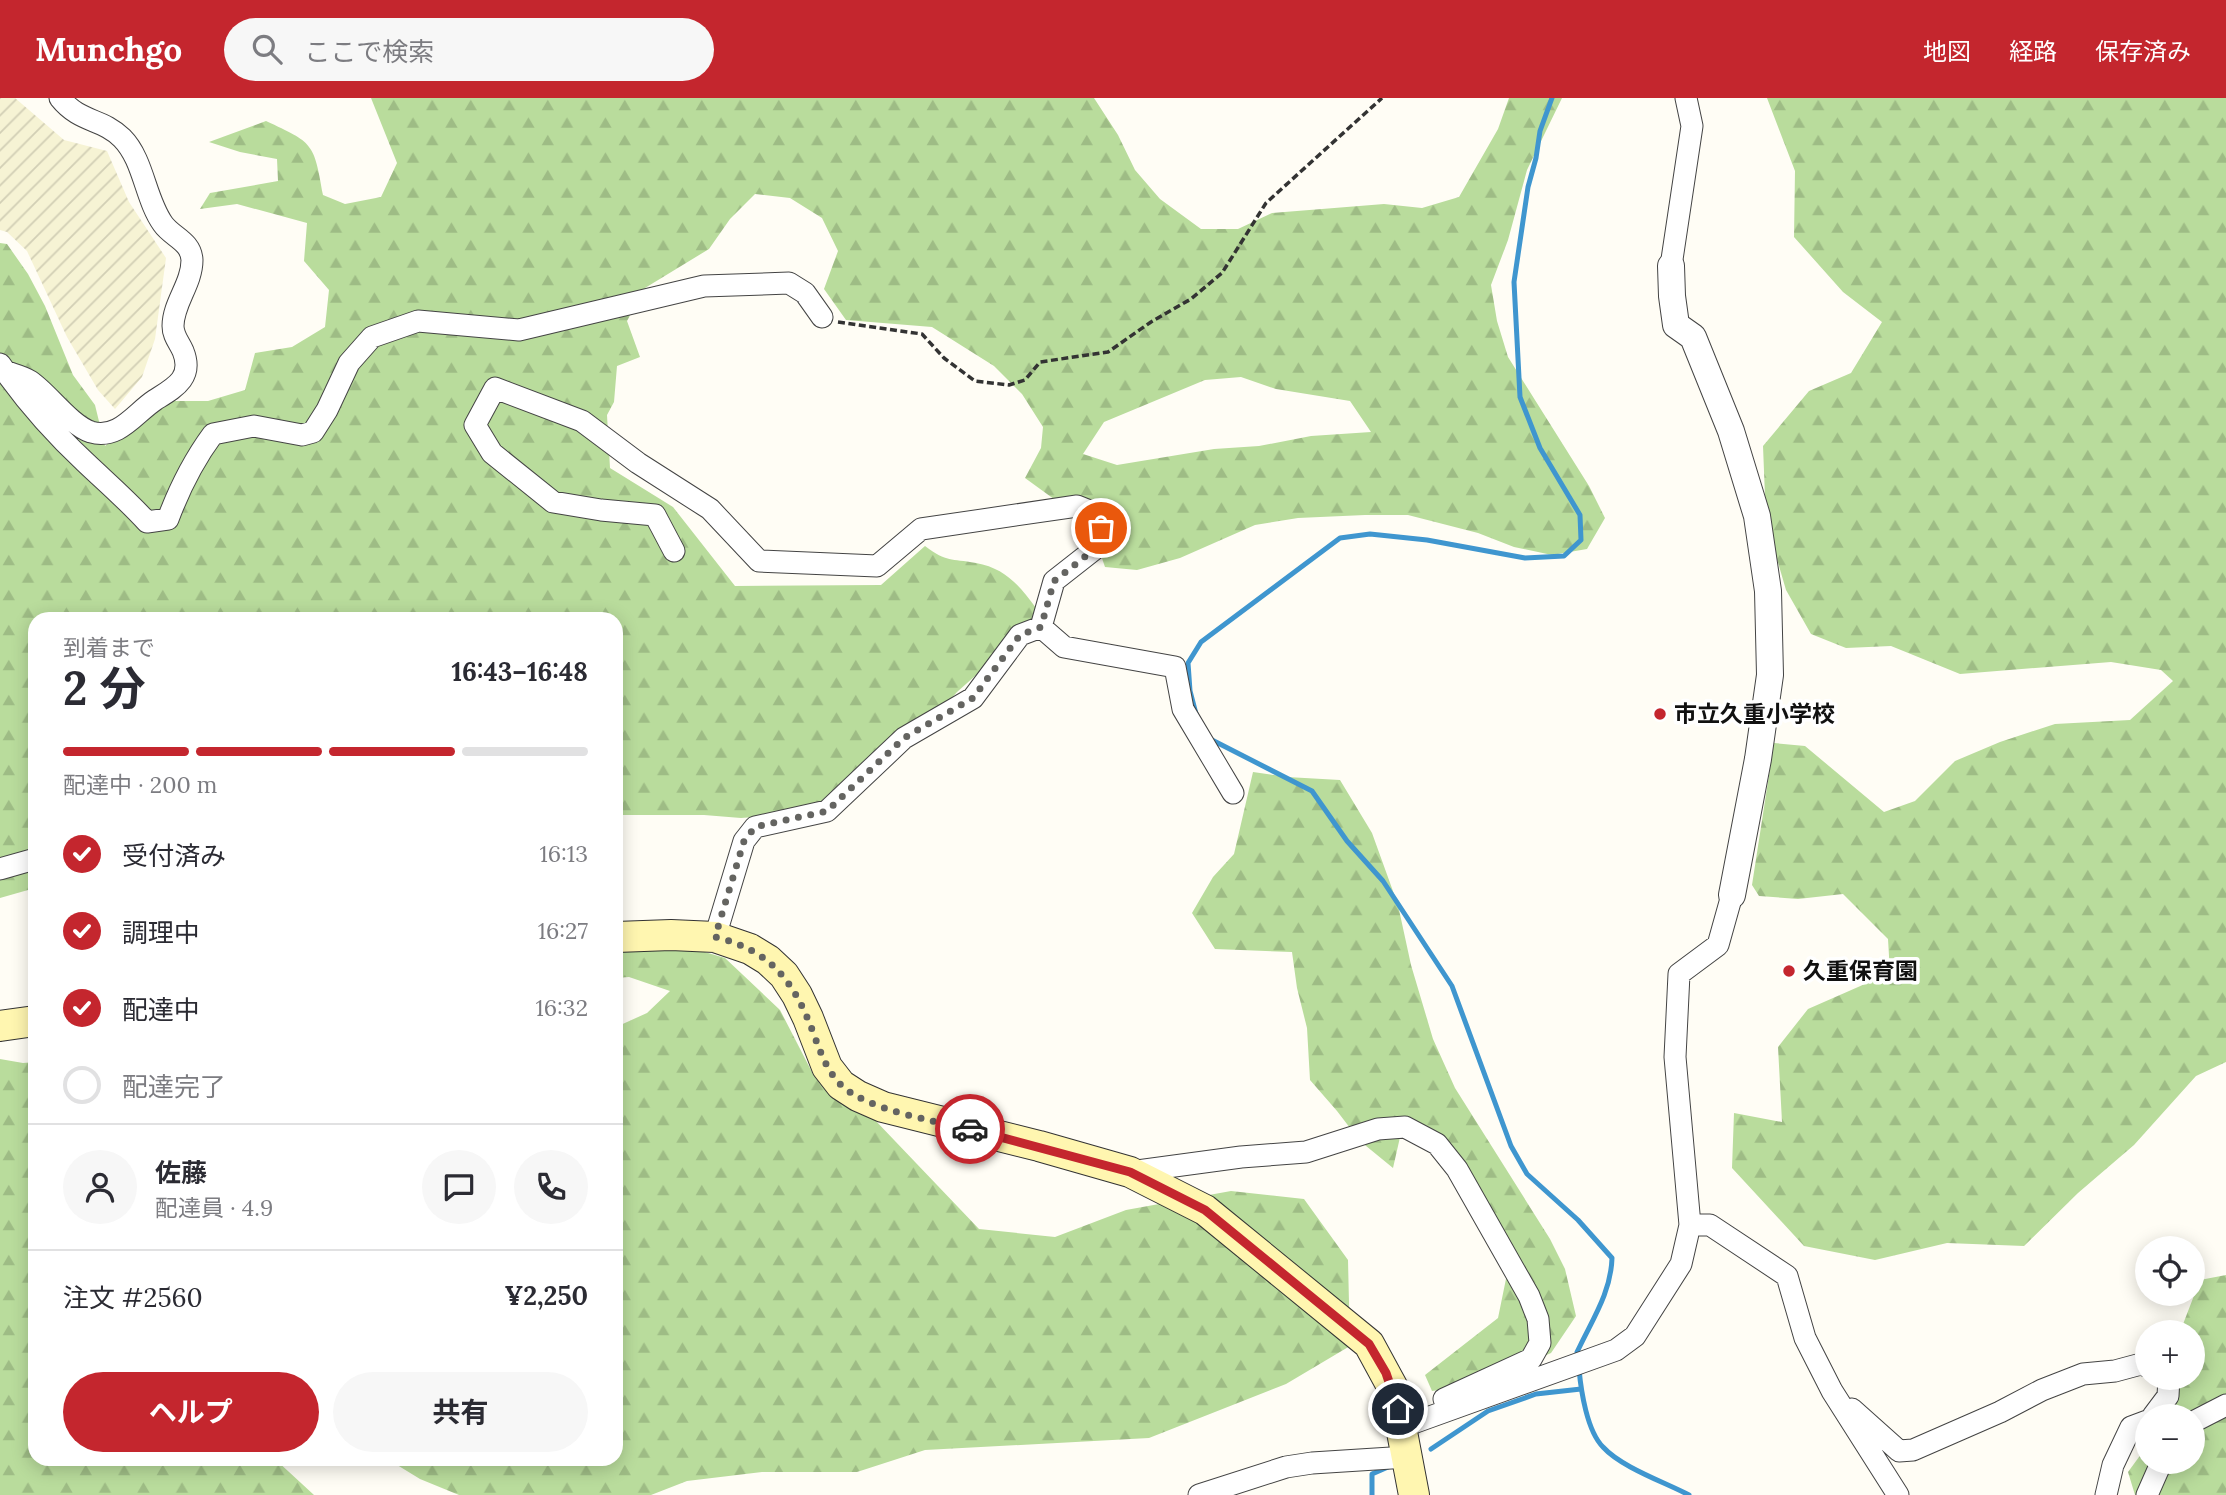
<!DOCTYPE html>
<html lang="ja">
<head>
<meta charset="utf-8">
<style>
	:root { --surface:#fff; --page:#f7f7f7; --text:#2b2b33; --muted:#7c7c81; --line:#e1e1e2; --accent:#c4262e }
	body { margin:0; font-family:Lora,"Noto Sans JP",serif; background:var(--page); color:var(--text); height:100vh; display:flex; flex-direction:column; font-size:26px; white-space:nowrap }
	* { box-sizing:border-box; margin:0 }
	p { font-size:23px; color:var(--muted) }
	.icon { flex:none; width:38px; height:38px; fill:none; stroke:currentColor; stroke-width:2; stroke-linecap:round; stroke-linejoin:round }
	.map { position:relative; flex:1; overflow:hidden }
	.drawer { position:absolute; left:28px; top:514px; width:595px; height:854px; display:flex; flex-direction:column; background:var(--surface); border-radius:21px; box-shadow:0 4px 18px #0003 }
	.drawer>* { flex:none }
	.buttons { position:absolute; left:2135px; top:1138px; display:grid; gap:14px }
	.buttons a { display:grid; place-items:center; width:70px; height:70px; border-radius:50%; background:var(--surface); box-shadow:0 4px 18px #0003; font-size:35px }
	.pin { position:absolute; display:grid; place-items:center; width:60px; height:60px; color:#fff; margin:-30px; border:4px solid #fff; border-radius:50%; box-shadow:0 2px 7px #0007 }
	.courier { position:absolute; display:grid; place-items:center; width:70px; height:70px; margin:-35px; border:5px solid #c4262e; border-radius:50%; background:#fff; color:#222; box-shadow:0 2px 9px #0007 }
	.overview em { font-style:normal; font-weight:700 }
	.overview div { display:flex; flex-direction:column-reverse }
	.overview { display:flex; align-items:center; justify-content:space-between; height:119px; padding:0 35px }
	h1 { font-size:46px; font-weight:700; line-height:52px }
	.bar { display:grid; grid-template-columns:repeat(4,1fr); gap:10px 7px; align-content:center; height:84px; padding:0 35px }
	.bar i { height:9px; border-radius:5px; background:var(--line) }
	.bar .current { background:var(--accent) }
	.bar p { grid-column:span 4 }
	.line { display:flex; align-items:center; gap:18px; padding:0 35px; border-top:2px solid var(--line) }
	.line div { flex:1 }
	.round { display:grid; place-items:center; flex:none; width:74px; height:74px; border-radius:37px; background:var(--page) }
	ol { padding:0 35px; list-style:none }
	li { display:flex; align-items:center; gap:21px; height:77px }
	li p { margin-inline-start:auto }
	li .icon { padding:7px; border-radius:50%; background:var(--accent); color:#fff; stroke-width:4 }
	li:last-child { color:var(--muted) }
	li i { width:38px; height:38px; border:4px solid var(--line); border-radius:50% }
	.button { display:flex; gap:14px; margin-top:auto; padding:14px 35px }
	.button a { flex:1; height:80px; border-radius:42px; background:var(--accent); color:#fff; font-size:28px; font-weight:700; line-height:80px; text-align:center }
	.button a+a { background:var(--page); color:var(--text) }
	header { display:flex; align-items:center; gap:42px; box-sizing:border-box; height:98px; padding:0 35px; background:var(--accent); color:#fff }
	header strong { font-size:33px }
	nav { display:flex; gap:38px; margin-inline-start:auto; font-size:24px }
	.search { width:490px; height:63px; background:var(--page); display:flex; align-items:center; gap:18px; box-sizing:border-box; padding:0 24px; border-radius:38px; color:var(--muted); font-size:26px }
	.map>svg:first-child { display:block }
	.farmland { fill:url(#farmland-furrows) }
	.forest { fill:url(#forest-firs); fill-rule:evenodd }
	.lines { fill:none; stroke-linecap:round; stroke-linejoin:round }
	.stream { stroke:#3f96cf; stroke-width:5 }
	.minor-casing { stroke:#444; stroke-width:23 }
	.tertiary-casing { stroke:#444; stroke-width:28 }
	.secondary-casing { stroke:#333; stroke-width:32 }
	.path { stroke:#333; stroke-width:3.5; stroke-dasharray:7 3.5; stroke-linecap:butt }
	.minor { stroke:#fff; stroke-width:21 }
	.tertiary { stroke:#fff; stroke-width:26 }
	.secondary { stroke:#fff6b0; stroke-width:30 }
	.done { stroke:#646461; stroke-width:7; stroke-dasharray:0 12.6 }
	.route { stroke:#c4262e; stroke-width:9 }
	.poi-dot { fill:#c4262e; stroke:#fff; stroke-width:2.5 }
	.labels { text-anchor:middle; stroke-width:7; stroke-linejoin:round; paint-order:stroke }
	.poi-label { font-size:23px; font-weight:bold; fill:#111; stroke:#fff; text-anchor:start }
</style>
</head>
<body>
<header>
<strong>Munchgo</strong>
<div class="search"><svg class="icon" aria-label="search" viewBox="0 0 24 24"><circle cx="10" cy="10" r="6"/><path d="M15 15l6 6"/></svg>ここで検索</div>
<nav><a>地図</a><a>経路</a><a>保存済み</a></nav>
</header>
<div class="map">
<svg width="2226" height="1397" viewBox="0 0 2226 1397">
	<defs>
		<pattern id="farmland-furrows" width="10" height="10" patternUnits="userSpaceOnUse" patternTransform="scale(1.75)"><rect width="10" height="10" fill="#f6f3d4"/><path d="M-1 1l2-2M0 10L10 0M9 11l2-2" fill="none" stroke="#d2cfb5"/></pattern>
		<pattern id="forest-firs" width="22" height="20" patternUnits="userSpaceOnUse" patternTransform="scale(1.75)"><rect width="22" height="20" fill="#b9dc9c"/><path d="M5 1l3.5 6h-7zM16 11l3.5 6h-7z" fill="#9ebc85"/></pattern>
	</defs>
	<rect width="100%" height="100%" fill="#fffdf5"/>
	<!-- farmland -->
	<path class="farmland" d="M0,0h15l49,42 43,11 22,51 37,56 -11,81 -13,38 -27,32 -17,-19 -31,-53 -40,-86 -20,-19 -7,-2z"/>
	<!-- forest -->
	<path class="forest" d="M371,0h723l24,37 17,35 25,29 41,30h37l34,-16 112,-9 38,4 37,-11 39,-68 11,-31h53l-35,72 -19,70 -17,45 6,36 11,36 81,129 16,32 -18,31 -35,6 -38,-8 -36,-14 -70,-18h-43l-67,3 -43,7 -75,33 -43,12 -32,-3 -14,-41 -66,-48 16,-30 2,-21 -21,-33 -28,-28 -62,-39 -86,-7 -22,-31 14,-38 -16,-33 -32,-20 -35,-4 -25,25 -21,30 -64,39 -18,33 13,36 -23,9 -3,36 -7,13 3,53 63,39 62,79 146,-1 44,-39c23,17 25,12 51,17 29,5 44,23 60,45l-12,36 -40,24 -27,24 -23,26 -118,88 -37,9 -38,3 -37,-3h-88v-195h-581v268l-35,10v-655l7,1 21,30 17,32 28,69 22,30 10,41 32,-26 33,-19h38l37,-11 10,-37 37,-6 33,-20 4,-37 -25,-29 3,-38 -70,-19 -37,5 10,-16 68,-12 -1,-22 -37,-7 -31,-10 57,-21c47,22 48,21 57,74l22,9 36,-7 16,-34zM1241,279l35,12 74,12 21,31 -60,4 -52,10 -45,3 -97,16 -34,-11 21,-32 101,-42z
		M1767,0h459v964l-30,14 -62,69 -56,48 -54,53 -77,-3 -72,17 -71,-14 -72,-78 2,-55 48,9 -4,-75 30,-38 82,-36 -2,-34 -45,-45 -45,5 -39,-3 -7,-11 22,-142 31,3 79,66 31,-11 40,-40 45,-19 55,-18 75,-4 43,-39 -12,-11 -50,-8 -151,12 -69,-28 -45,2 -35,-14 -25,-44 -20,-69 -3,-75 46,-55 42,-18 31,-51 -39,-30 -49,-55 1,-66z
		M1253,674l34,5 53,3 32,53 26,72 13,60 22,74 22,49 95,151 15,30 11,47 -25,37 -43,19 -43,14 -33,5 -7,-16 73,-57 9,-44 -45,-103 -59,-47 -10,44 -33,-27 -23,-30 -27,-31 -3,-52 -10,-40 -5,-36 -77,-3 -23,-36 21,-36 21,-23z
		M654,839l71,21 55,52 33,64 61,45 105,110 76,8 71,-27 105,-19 73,8 44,61 2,86 -64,38 -137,54 -224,12 -68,22h-95l-75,9 -36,14h-192l-39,-16 -31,-19h227v-433l31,-14 23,-22 -41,-14 -13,1v-34z
		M0,961l23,4 12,-1v398h241l38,35h-314z
		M2226,1177v220h-91l-7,-23 19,-26v15h46v-45h-24l4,-39h20v-45h-13l20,-52z"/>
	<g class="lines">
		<!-- stream -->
		<path class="stream" d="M1196,616l-6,-23 -2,-28 13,-21 139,-104 30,-4 57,6 98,18 39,-2 17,-16 -1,-25 -40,-67 -20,-51 -6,-115 14,-95 8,-29 4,-27 12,-33
			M1212,642l100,51 35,50 36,40 69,105 59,160 16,28 51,46 34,38c-1,33 -18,59 -32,88l-3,6 1,7
			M1579,1271c2,22 8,62 24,78 18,20 61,35 86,48
			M1431,1351l57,-38 48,-17 45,-5
			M1372,1397v-21l16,-7"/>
		<!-- minor casing -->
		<g class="minor-casing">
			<path id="minor" d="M1671,168l21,-140 -6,-28
				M0,266c24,35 53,68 85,98 21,20 42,38 62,60l21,-3c12,-32 25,-58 45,-85l41,-8 48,9 11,-3 14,-22 22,-47 23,-26 46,-16 101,9 185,-44 85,-3 16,10 17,24
				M10,275c6,2 14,4 20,8 18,12 40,44 61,51 28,8 44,-19 64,-32 19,-12 39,-22 28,-49 -4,-9 -10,-15 -10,-25 0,-23 19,-42 19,-66 -1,-19 -20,-23 -29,-36 -18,-25 -19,-64 -41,-86 -20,-20 -42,-15 -62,-40
				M674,453l-19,-36 -54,-5 -48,-8 -61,-49 -17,-28 20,-37 87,33 56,42 72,46 49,52 118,5 44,-37 156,-23 20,8 8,27 -51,40 -13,46
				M0,771l35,-10
				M715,839l29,-96 11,-14 72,-16 77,-73 69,-40 47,-63 21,-8 23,20 111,20 8,42 50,84
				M1130,1074l111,-15 65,-5 72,-23 27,-2 32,17 20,25 72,127 9,23 2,24 -9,16 -87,40
				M1690,1127h20l77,51 18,62 27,53 66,104
				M1852,1311l47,42 14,-1 87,-38 42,-22 41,-16 32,-3 26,-7 6,2
				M2153,1318l15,-20 1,-19
				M2193,1324l33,-17
				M1402,1329l214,-77 19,-14 46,-72 9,-39 -15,-168 4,-83 39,-29 14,-50
				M1199,1397l87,-28 26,-4 95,-6
				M2106,1397l7,-30 18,-38 16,-6
				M2147,1397l15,-34"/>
		</g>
		<!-- tertiary casing -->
		<g class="tertiary-casing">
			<path id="tertiary" d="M1671,168l1,30 4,29 17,12 38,94 26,85 11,75 2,84 -12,84 -26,136"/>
		</g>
		<!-- secondary casing -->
		<g class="secondary-casing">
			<path id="secondary" d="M616,839l55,-2 44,2 35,12 18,11 16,15 13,20 11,23 19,49 14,18 17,11 25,11 156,39 91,26 75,38 164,134 25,46 20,105
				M0,928l35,-5"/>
		</g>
		<!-- path -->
		<path class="path" d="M838,224l84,12 22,24 31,23 34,4 16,-5 15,-18 68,-10 43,-30 40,-23 31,-26 44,-70 116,-105"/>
		<!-- minor -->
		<use href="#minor" class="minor"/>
		<!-- tertiary -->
		<use href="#tertiary" class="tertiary"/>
		<!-- secondary -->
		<use href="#secondary" class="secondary"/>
	</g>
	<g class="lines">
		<!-- done -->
		<path class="done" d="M970,1031c-36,-8 -104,-19 -130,-45 -14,-15 -20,-33 -27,-52 -19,-51 -43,-82 -98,-95l29,-96 11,-14 72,-16 77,-73 69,-40 47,-63 21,-8 13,-46 51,-40 -4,-13"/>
		<!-- route -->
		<path class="route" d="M970,1031l160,43 75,38 164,134 17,29 12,36"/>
	</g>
	<!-- markers -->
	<g class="poi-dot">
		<circle cx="1660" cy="616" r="7"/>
		<circle cx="1789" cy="873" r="7"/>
	</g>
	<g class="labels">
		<!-- poi labels -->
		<g class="poi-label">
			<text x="1674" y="624">市立久重小学校</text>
			<text x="1803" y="881">久重保育園</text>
		</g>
	</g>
</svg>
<div class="buttons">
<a><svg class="icon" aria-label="locate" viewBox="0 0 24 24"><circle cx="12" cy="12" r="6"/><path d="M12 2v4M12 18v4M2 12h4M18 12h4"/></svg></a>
<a>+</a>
<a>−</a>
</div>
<div class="pin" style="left:1101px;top:430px;background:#ea580c"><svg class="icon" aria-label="bag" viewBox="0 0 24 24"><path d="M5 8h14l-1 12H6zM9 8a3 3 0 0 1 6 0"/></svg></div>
<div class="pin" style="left:1398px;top:1311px;background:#1f2937"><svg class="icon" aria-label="home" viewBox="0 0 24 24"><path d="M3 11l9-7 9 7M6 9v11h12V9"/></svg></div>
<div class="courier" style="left:970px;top:1031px"><svg class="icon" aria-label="car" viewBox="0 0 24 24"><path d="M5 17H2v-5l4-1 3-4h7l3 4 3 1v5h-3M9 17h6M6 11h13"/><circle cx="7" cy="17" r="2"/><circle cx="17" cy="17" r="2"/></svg></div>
<section class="drawer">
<div class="overview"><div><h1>2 分</h1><p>到着まで</p></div><em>16:43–16:48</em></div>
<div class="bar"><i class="current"></i><i class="current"></i><i class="current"></i><i></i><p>配達中 · 200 m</p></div>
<ol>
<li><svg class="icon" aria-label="check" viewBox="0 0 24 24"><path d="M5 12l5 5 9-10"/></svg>受付済み<p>16:13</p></li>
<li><svg class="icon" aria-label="check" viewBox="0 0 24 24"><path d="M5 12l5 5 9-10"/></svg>調理中<p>16:27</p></li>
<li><svg class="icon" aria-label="check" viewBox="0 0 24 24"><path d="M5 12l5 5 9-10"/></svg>配達中<p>16:32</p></li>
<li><i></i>配達完了</li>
</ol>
<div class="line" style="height:126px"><a class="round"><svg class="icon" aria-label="person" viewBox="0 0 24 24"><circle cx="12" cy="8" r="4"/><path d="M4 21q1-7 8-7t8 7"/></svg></a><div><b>佐藤</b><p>配達員 · 4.9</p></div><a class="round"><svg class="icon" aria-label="chat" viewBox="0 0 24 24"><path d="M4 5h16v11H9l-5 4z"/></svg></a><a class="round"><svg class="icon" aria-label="phone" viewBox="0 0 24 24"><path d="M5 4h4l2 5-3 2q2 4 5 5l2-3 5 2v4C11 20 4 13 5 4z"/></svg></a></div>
<div class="line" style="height:91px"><div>注文 #2560</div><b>¥2,250</b></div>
<div class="button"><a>ヘルプ</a><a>共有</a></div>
</section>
</div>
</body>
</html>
